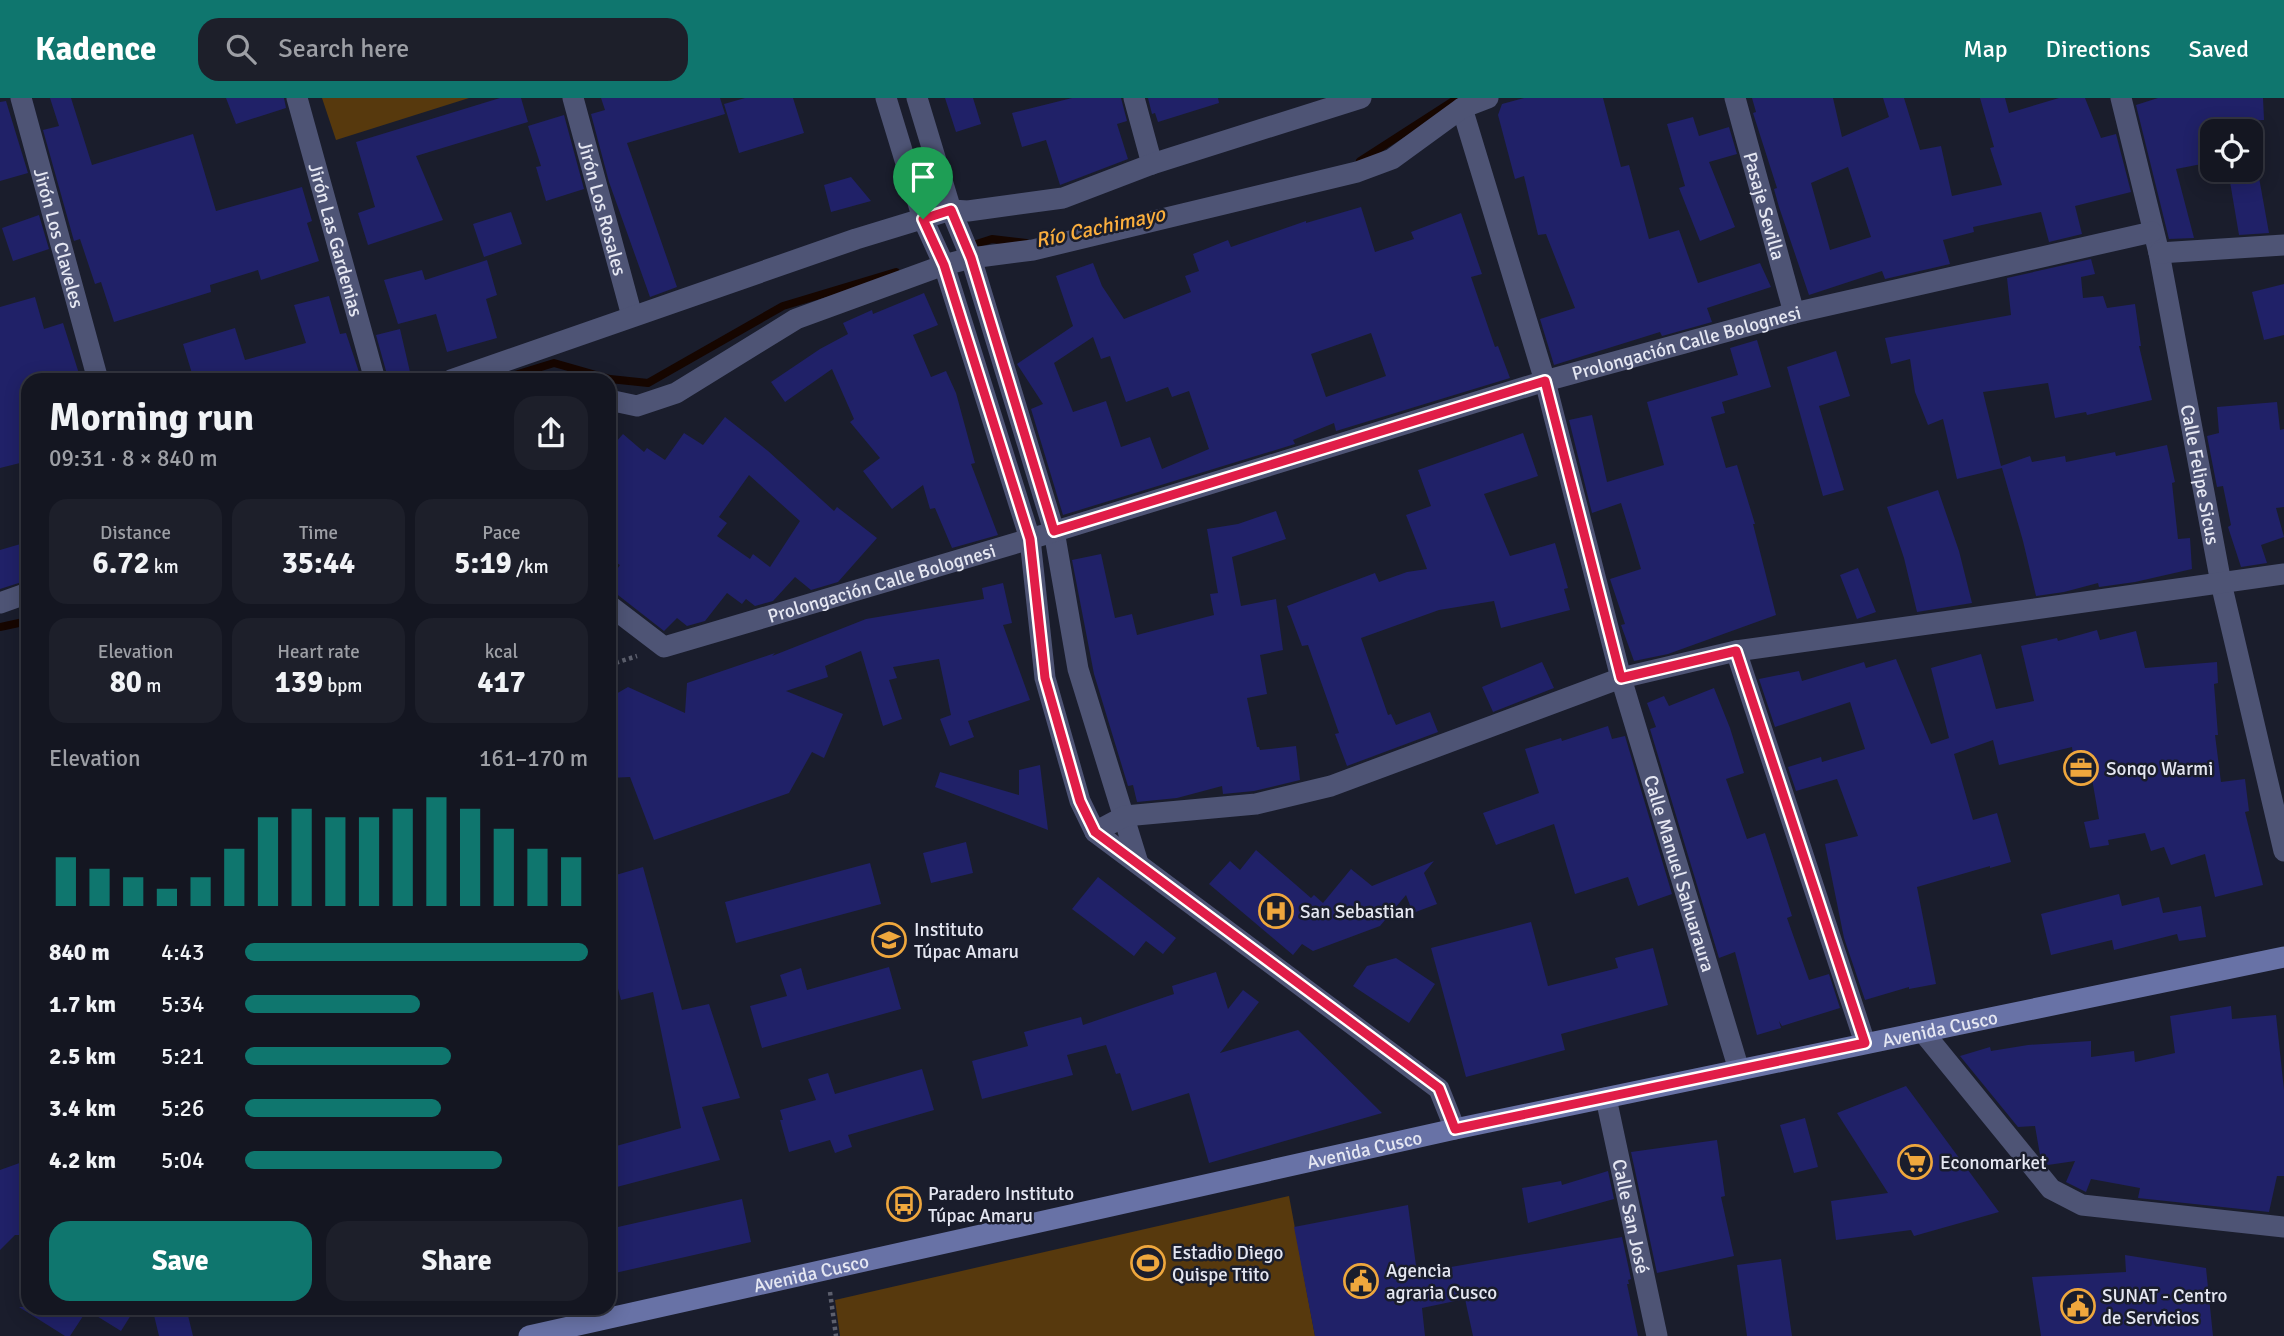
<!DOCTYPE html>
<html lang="en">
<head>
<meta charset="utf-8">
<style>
  :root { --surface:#141621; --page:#1d1f2a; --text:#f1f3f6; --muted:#9d9fa5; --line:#33353f; --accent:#0f766e }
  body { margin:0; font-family:Signika,sans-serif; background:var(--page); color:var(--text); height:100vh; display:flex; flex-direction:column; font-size:26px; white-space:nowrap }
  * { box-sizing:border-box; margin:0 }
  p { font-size:23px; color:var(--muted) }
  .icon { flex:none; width:38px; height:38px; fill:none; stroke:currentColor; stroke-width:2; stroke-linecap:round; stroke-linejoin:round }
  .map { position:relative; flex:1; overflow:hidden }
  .drawer { position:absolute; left:21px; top:275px; width:595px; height:942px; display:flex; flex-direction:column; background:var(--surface); border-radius:21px; box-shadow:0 4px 18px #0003,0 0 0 2px var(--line) }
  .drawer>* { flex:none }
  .tools { position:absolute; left:2200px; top:21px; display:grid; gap:14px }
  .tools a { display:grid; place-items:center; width:63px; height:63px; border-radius:14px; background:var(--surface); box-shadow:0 4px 18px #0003,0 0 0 2px var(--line); font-size:35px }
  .pin { position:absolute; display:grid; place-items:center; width:60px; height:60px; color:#fff; margin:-72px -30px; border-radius:50% 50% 50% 0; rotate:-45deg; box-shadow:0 0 7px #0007 }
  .pin .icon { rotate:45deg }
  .round { display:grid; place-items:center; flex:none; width:74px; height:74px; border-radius:21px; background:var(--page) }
  .overview { display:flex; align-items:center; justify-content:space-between; height:119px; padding:0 28px }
  h1 { font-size:38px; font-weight:700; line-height:52px }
  .metrics { display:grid; grid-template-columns:repeat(3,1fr); gap:10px; height:119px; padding:7px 28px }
  .metrics div { display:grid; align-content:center; border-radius:18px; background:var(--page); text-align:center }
  .metrics b { font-size:30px; font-weight:700 }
  .metrics small { font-size:19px; font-weight:400 }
  .metrics p { font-size:19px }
  .chart { height:196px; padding:14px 28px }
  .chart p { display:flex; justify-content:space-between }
  .chart svg { width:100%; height:126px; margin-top:7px; stroke:var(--accent); stroke-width:6 }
  .primary-button { display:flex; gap:14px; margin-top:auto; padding:14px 28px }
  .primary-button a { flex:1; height:80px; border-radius:21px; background:var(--accent); color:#fff; font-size:28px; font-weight:700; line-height:80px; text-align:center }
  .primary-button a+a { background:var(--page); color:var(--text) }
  ul { padding:0 28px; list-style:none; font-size:23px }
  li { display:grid; grid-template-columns:112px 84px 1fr; align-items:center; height:52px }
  li i { height:18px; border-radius:9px; background:var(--accent) }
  header { display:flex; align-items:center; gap:42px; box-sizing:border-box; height:98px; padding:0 35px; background:var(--accent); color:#fff }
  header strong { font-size:33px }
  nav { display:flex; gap:38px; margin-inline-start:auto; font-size:24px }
  .search { width:490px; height:63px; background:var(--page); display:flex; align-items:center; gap:18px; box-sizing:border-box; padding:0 24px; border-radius:21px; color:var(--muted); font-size:26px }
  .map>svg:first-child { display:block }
</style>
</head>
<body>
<header>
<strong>Kadence</strong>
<div class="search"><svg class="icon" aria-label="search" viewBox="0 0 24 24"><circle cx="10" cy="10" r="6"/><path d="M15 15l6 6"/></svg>Search here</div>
<nav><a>Map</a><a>Directions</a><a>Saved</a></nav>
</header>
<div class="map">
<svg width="2284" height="1238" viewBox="0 0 2284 1238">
  <rect width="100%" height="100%" fill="#1a1d2c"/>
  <!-- green -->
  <path fill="#57390d" d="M322 0H469L336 42Z
    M1289 1098 1315 1238H840L835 1202Z"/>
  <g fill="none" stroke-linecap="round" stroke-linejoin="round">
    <!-- stream -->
    <path stroke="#160600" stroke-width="8" d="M1360 63 1458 0
      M967 149 992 141 1026 145
      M499 282 554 265 610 281 648 285 783 208 896 174
      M0 529 28 523"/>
  </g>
  <!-- building -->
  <path fill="#202168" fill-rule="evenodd" d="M50 0H71L92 67 193 36 216 113 302 89 312 123 307 125 319 163 261 182 258 172 210 187 211 194 114 224 101 184 95 186 80 141 74 143 43 32 59 28Z
    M226 0H284L286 10 236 26Z
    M500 0H521L528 24 416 58 443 122 368 147 358 115 375 109 356 44Z
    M601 0H720L725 16 627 45 677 189 650 199 609 84 591 16 605 12Z
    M745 0H793L804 35 739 55 724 6Z
    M945 0H973L981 26 956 34Z
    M1072 0H1121L1127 23 1117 26 1128 61 1060 87 1046 42 1022 49 1012 15Z
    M1148 0H1218L1219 5 1158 24 1155 15 1152 16Z
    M1524 0H1603L1621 69 1629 67 1649 141 1679 132 1698 185 1760 165 1771 189 1707 210 1712 224 1662 238 1660 234 1554 267 1540 221 1575 210 1546 136 1538 137 1524 78 1515 81 1498 17 1502 6Z
    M1752 0H1833L1842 39 1889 19 1883 0H1904L1920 52 1941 48 1952 98 2002 87 1990 50 1994 49 1980 0H2005L2009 15 2059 0H2085L2101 40 2116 36 2131 94 2075 108 2082 136 2049 144 2041 114 1973 129 1974 134 1943 142 1950 166 1885 181 1882 173 1809 197 1779 109 1774 91 1777 90 1753 15 1756 14ZM1848 69 1871 139 1830 152 1811 85Z
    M2158 0H2263L2264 22 2243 23 2245 33H2212V64L2176 71 2194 140 2169 141 2136 7Z
    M6 3 28 75 0 83V4Z
    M564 17 584 91 546 103 536 69 541 68 528 28Z
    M1693 19 1699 38 1729 29 1737 56 1709 64 1735 129 1700 143 1679 90 1685 88 1667 26Z
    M2250 64 2253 75 2258 74 2269 135 2239 137 2228 72H2250Z
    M851 79 871 103 831 114 824 87Z
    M1361 109 1375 154 1414 141 1411 134 1461 115 1482 176 1471 179 1495 249 1498 248 1510 280 1336 333 1334 325 1293 342 1295 346 1063 417 1031 311 1043 306 1017 266 1073 228 1056 178 1093 165 1102 188 1124 221 1191 194 1185 178 1199 173 1193 156 1228 142 1231 149 1306 123V125ZM1371 235 1386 278 1326 299 1311 256ZM1093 239 1101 261 1110 258 1126 304 1168 289 1172 299 1189 293 1209 351 1162 371 1150 339 1121 349 1106 303 1073 314 1054 265Z
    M511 114 522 146 484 159 473 126Z
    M39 117 49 151 13 163 2 130Z
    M2091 161 2095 176 2081 179 2083 200 2103 198 2107 210 2135 206 2141 248H2139L2152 302 2087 317 2086 314 2055 320 2048 285 1983 294 2001 368 2030 358 2032 364 2065 358 2066 364 2115 354 2116 358 2167 347 2175 384 2172 385 2178 441 2190 440 2192 471 2135 484 2099 489 2098 485 2064 494 2036 498 2023 443 2002 370 1957 381 1943 321 1928 327 1915 294 1910 261 1891 266 1885 240 2011 217 2007 180Z
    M487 162 497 197 486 201 497 240 447 254 436 216 398 226 384 182 422 172 425 182Z
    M2284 186V237L2264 242 2252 194Z
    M924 195 938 227 913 237 931 279 946 273 956 295 975 365 971 366 998 437 952 450 935 410 930 411 923 387 892 411 863 373 880 360 850 324 854 321 832 271 785 304 771 284 820 251 848 236 843 225 872 212 873 216Z
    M329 198 340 236 346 235 359 274 328 282H194L183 246 235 230 245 262 306 245 294 207Z
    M35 199 44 231 63 225 81 282H28V363L0 370V209Z
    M400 231 410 274 388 280 376 237Z
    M1757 242 1771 289 1722 304 1725 315 1711 319 1726 370 1737 367 1755 426H1753L1776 517 1668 556 1634 563 1621 527 1625 526 1610 481 1641 471 1621 405 1592 415 1569 322 1592 317 1607 384 1664 367 1647 304 1738 277 1730 250Z
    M1836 253 1850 298 1819 308 1844 392 1823 398 1787 269Z
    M2277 304 2280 332 2284 331V409L2276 410 2284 439 2261 447 2267 465 2241 469 2228 429 2231 427 2223 388 2217 389 2207 338 2219 335 2217 309Z
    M725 319 768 353 834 413 837 409 877 440 838 484 811 492 795 479 773 503 755 508 746 501 742 506 727 495 705 523 687 528 677 520 664 533 609 490V483L620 467 609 461V352L623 336 644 354 647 350 665 362 684 335 703 347ZM749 377 800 423 770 469 753 456 750 461 717 438 727 425 719 419Z
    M1523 335 1538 378 1484 396 1510 458 1555 445 1568 490 1564 491 1570 512 1501 530 1494 503 1439 512 1361 540 1388 617 1391 616 1396 627 1430 614 1438 634 1347 668 1335 636 1339 635 1308 547 1302 548 1287 508 1375 475 1379 484 1407 474 1427 471 1406 417 1431 408 1418 372Z
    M1938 392 1959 453 1972 505 1917 514 1904 460 1887 409Z
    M1276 413 1286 441 1232 459 1241 508 1276 501 1283 552 1260 557 1267 596 1247 600 1257 649H1259L1260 652 1296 648 1300 682 1254 693 1223 696 1222 688 1177 700 1137 704 1133 687 1128 688 1094 576 1072 462 1101 456 1115 520 1132 516 1137 537 1214 517 1210 496 1218 495 1207 431 1238 426Z
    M24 445 28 457V482L0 491V452Z
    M1858 470 1876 514 1857 521 1840 477Z
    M1003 485 1012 525 1003 527 1030 602 968 623 974 639 950 648 940 621 951 617 939 561 893 569 897 580 889 582 902 621 883 628 861 553 825 568 828 579 786 593 843 616 824 660 812 654 789 695 654 742 630 679 609 680V600L628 589 685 615 687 585 775 555 772 558 866 521 984 501 982 490Z
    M2097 532 2100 542 2136 533 2145 570 2217 564 2218 585 2214 586 2218 637H2215L2221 684 2245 681 2249 713 2245 714 2263 787 2215 799 2205 756 2171 767 2164 749 2151 753 2145 735 2108 742 2109 747 2090 750 2084 724 2099 721 2091 675 2075 676 2072 649 1999 667 1993 642 1954 656 1973 722 1997 715 2011 764 1990 770V768L1917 789 1936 886 1909 891V889L1865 902 1844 840 1825 746 1858 738 1837 681 1796 693 1788 669 1821 659 1822 664 1865 651 1850 604 1775 629 1759 581 1799 573 1802 583 1864 564 1866 570 1896 561 1931 646 1949 640 1931 570 1981 556 1996 611 2034 603 2021 548 2057 540 2058 543Z
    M1542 564 1554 590 1493 614 1482 589Z
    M1714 590 1730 630 1744 675 1726 681 1747 741 1765 735 1792 818 1787 820 1809 882 1829 876 1840 910 1782 928 1779 923 1781 930 1757 937 1735 854 1719 860 1650 631 1656 629 1647 605 1664 598 1669 608Z
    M1608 628 1612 641 1625 638 1672 796 1638 808 1628 779 1575 796 1554 726 1496 747 1483 715 1539 695 1525 651 1561 640 1562 643Z
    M1040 667 1048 732 935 689 940 674 1019 697V672Z
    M966 744 973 775 931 785 923 755Z
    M1256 752 1311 800 1314 797 1323 805 1351 771 1372 788 1434 763 1424 775 1437 806 1413 815 1406 797 1380 828 1313 853 1302 846 1293 857 1209 786 1230 763 1240 772Z
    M870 765 881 806 736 845 725 804Z
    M643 769 682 912 709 906 740 1000 702 1009 720 1062 609 1091V1050L681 1030 653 894 621 902 609 857V779Z
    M1098 779 1176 840 1163 856 1146 843 1134 858 1072 811Z
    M2119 796 2122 808 2159 799 2163 815 2201 808 2206 839 2179 843 2177 836 2114 852 2112 842 2051 857 2041 816Z
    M1531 824 1548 888 1618 870 1615 860 1653 850 1668 907 1561 936 1565 952 1466 979 1431 850Z
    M1396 860 1435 886 1409 925 1353 888 1367 868Z
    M889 869 901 911 762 950 750 908 787 898 780 877 801 870 807 892Z
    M1216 874 1228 911 1243 892 1259 904 1220 955 1298 932 1382 1015 1209 1065 1189 995 1132 1013 1120 975 1116 976 1106 947 1067 957 1073 977 982 1001 972 963 1028 948 1024 934 1081 919 1083 927 1174 896 1172 888Z
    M2231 908 2232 921 2276 917 2284 992V1078H2277L2269 1114 2138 1100 2140 1090 2091 1081 2086 1094 2066 1084 2075 1063 2048 1067 2040 1057 2035 1028 2018 1029 1960 958 1990 949 1991 953 2028 947 2091 943V959L2134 953 2135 964 2175 955 2170 918Z
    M922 971 934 1012 848 1037 852 1049 835 1055 830 1042 789 1054 780 1022H783L780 1012 816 1002 808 981 828 975 835 996Z
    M1906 988 1999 1114 1914 1138 1911 1132 1836 1142 1831 1103 1888 1095 1837 1015Z
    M1805 1020 1818 1069 1794 1075 1780 1027Z
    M1717 1042 1725 1098 1721 1099 1734 1158 1657 1175 1631 1054Z
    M28 1062V1137H15L0 1152V1072Z
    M1608 1073 1614 1101 1528 1125 1522 1090 1561 1083 1562 1087Z
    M742 1101 751 1144 615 1175 609 1146V1131Z
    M1408 1107 1417 1175 1622 1139 1631 1181 1628 1182 1629 1186H1627L1638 1238H1473L1465 1201 1422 1210 1425 1238H1315L1294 1129Z
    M2125 1157 2206 1170 2213 1238H2041L2032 1179 2126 1174Z
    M1781 1161 1792 1238H1747L1737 1167Z
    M19 1209H136L121 1233 87 1212 70 1238H65Z
    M152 1209H186L193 1238H159Z"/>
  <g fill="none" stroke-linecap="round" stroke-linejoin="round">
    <!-- path -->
    <path stroke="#5c5f6d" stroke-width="4.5" stroke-dasharray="3.5 3.5" stroke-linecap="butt" d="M609 567 637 558
      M830 1194 836 1238"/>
    <!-- street -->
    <g stroke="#4e5475" stroke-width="21">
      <path id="s1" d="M21 0 98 282"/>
      <path id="s2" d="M297 0 375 282"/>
      <path id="s3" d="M573 0 632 218"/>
      <path d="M886 0 923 121 944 167 1030 441 1045 580 1080 703 1095 734 1439 991 1455 1031"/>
      <path d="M917 0 951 112 971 160 1054 433 1078 571 1138 765"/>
      <path d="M1134 0 1152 66"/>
      <path id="s4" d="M1735 0 1794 215"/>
      <path id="s5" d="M2121 0 2159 155 2221 485 2284 753"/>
      <path id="s6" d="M1462 10 1545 283 1621 580 1739 972"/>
      <path d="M2159 155 2284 147"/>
      <path d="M451 282 856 141 951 112 968 113 1063 100 1152 66 1361 0"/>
      <path d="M609 302 637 308 676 295 796 221 944 167 971 160 1033 152 1357 74 1392 61 1462 10 1488 0"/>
      <path d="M0 505 28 495"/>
      <path id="s7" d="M609 507 664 549 1030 441 1545 283 1794 215 2152 134"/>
      <path d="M1736 553 1865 945"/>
      <path d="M1095 734 1125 718 1256 706 1331 688 1621 580 1736 553 2284 476"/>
      <path d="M1923 934 2051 1091 2082 1107 2284 1129"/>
      <path id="s8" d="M1606 1000 1657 1238"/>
    </g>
    <!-- secondary -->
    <path stroke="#6872a6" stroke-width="21" id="s9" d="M529 1238 1455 1031 2284 859"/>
  </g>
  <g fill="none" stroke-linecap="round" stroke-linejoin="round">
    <!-- route casing -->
    <g stroke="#fff" stroke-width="14">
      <path id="route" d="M951 112 971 160 1054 433 1545 283 1621 580 1736 553 1865 945 1455 1031 1439 990 1095 734 1080 703 1045 580 1030 441 944 167 923 121Z"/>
    </g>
    <!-- route -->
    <use href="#route" stroke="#e11d48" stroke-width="9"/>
  </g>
  <!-- icons -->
  <defs>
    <g id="office-ring" transform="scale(1.75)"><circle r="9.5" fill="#1a1d2c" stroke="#efa73d" stroke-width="1.5"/><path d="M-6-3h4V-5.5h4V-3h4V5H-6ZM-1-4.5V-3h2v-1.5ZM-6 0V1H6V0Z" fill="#efa73d"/></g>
    <g id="hospital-ring" transform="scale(1.75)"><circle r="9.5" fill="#1a1d2c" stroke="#efa73d" stroke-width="1.5"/><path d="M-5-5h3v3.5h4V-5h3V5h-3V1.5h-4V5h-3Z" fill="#efa73d"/></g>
    <g id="university-ring" transform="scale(1.75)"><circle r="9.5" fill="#1a1d2c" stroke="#efa73d" stroke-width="1.5"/><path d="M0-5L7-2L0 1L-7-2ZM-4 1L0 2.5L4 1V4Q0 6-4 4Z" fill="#efa73d"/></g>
    <g id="supermarket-ring" transform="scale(1.75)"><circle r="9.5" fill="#1a1d2c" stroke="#efa73d" stroke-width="1.5"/><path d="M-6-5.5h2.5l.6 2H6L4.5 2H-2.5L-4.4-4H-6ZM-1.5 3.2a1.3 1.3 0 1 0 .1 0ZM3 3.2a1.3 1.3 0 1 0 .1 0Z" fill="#efa73d"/></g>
    <g id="bus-ring" transform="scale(1.75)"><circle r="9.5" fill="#1a1d2c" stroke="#efa73d" stroke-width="1.5"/><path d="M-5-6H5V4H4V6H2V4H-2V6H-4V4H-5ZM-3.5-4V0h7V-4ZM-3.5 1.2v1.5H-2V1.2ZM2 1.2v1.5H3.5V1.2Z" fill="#efa73d"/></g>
    <g id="stadium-ring" transform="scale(1.75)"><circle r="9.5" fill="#1a1d2c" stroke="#efa73d" stroke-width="1.5"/><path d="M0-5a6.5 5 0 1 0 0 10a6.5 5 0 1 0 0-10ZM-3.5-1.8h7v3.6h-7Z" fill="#efa73d"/></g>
    <g id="civic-ring" transform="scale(1.75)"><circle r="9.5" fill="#1a1d2c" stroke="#efa73d" stroke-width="1.5"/><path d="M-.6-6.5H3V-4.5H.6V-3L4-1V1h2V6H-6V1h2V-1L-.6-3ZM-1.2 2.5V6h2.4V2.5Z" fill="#efa73d"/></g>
  </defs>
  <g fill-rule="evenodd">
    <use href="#office-ring" x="2081" y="670"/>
    <use href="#hospital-ring" x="1276" y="813"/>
    <use href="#university-ring" x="889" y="842"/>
    <use href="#supermarket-ring" x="1915" y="1064"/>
    <use href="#bus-ring" x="904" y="1106"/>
    <use href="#stadium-ring" x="1148" y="1165"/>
    <use href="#civic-ring" x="1361" y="1183"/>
    <use href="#civic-ring" x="2078" y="1208"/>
  </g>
  <g text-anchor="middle" stroke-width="5" stroke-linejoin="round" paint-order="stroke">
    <!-- street labels -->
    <g font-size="19" fill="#e5e7f2" stroke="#1a1d2c">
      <text dy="7" stroke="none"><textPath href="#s4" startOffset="112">Pasaje Sevilla</textPath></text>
      <text dy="7" stroke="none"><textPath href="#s3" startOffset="114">Jirón Los Rosales</textPath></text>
      <text dy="7" stroke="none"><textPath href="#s1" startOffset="145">Jirón Los Claveles</textPath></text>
      <text dy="7" stroke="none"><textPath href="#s2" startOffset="147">Jirón Las Gardenias</textPath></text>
      <text dy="7" stroke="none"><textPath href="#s7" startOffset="1136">Prolongación Calle Bolognesi</textPath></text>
      <text dy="7" stroke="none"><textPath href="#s5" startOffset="385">Calle Felipe Sicus</textPath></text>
      <text dy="7" stroke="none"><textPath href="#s7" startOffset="296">Prolongación Calle Bolognesi</textPath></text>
      <text dy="7" stroke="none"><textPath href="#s6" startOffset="796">Calle Manuel Sahuaraura</textPath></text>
      <text dy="7" stroke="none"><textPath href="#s9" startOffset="1444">Avenida Cusco</textPath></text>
      <text dy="7" stroke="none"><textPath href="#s9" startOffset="856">Avenida Cusco</textPath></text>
      <text dy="7" stroke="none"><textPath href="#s8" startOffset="121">Calle San José</textPath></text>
      <text dy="7" stroke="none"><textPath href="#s9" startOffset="289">Avenida Cusco</textPath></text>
    </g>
    <!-- poi labels -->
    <g font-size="19" fill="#e5e7f2" stroke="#1a1d2c" text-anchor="start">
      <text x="2106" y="677">Sonqo Warmi</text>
      <text x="1300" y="820">San Sebastian</text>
      <text x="914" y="838">Instituto<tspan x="914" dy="22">Túpac Amaru</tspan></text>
      <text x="1940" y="1071">Economarket</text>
      <text x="928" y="1102">Paradero Instituto<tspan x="928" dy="22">Túpac Amaru</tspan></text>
      <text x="1172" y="1161">Estadio Diego<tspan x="1172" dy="22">Quispe Ttito</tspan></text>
      <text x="1386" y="1179">Agencia<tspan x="1386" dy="22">agraria Cusco</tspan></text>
      <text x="2102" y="1204">SUNAT - Centro<tspan x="2102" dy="22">de Servicios</tspan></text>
    </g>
    <!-- water labels -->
    <g font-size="21" font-style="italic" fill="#faae3d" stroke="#1a1d2c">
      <text transform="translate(1100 129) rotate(-12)" y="7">Río Cachimayo</text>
    </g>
  </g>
</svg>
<div class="tools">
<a><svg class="icon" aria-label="locate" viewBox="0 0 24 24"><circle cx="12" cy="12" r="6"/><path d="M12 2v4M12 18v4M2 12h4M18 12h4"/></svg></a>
</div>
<div class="pin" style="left:923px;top:121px;background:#1e9e55"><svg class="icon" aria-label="arrive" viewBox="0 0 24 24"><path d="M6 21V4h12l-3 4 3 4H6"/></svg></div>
<section class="drawer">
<div class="overview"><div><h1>Morning run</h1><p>09:31 · 8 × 840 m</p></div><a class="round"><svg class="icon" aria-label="share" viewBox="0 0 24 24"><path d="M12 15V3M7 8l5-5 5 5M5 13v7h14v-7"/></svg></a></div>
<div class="metrics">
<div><p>Distance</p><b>6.72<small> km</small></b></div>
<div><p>Time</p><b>35:44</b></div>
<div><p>Pace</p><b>5:19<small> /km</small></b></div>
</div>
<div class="metrics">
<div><p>Elevation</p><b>80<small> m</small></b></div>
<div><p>Heart rate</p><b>139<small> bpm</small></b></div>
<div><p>kcal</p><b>417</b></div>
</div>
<div class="chart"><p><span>Elevation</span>161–170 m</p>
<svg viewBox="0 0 160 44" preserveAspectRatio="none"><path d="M5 44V27M15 44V31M25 44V34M35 44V38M45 44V34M55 44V24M65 44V13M75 44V10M85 44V13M95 44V13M105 44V10M115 44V6M125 44V10M135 44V17M145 44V24M155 44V27"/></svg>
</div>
<ul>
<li><b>840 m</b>4:43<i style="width:100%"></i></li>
<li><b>1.7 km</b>5:34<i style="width:51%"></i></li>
<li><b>2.5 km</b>5:21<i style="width:60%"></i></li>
<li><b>3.4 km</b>5:26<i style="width:57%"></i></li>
<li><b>4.2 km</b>5:04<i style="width:75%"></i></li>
</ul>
<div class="primary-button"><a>Save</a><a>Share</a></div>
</section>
</div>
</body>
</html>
